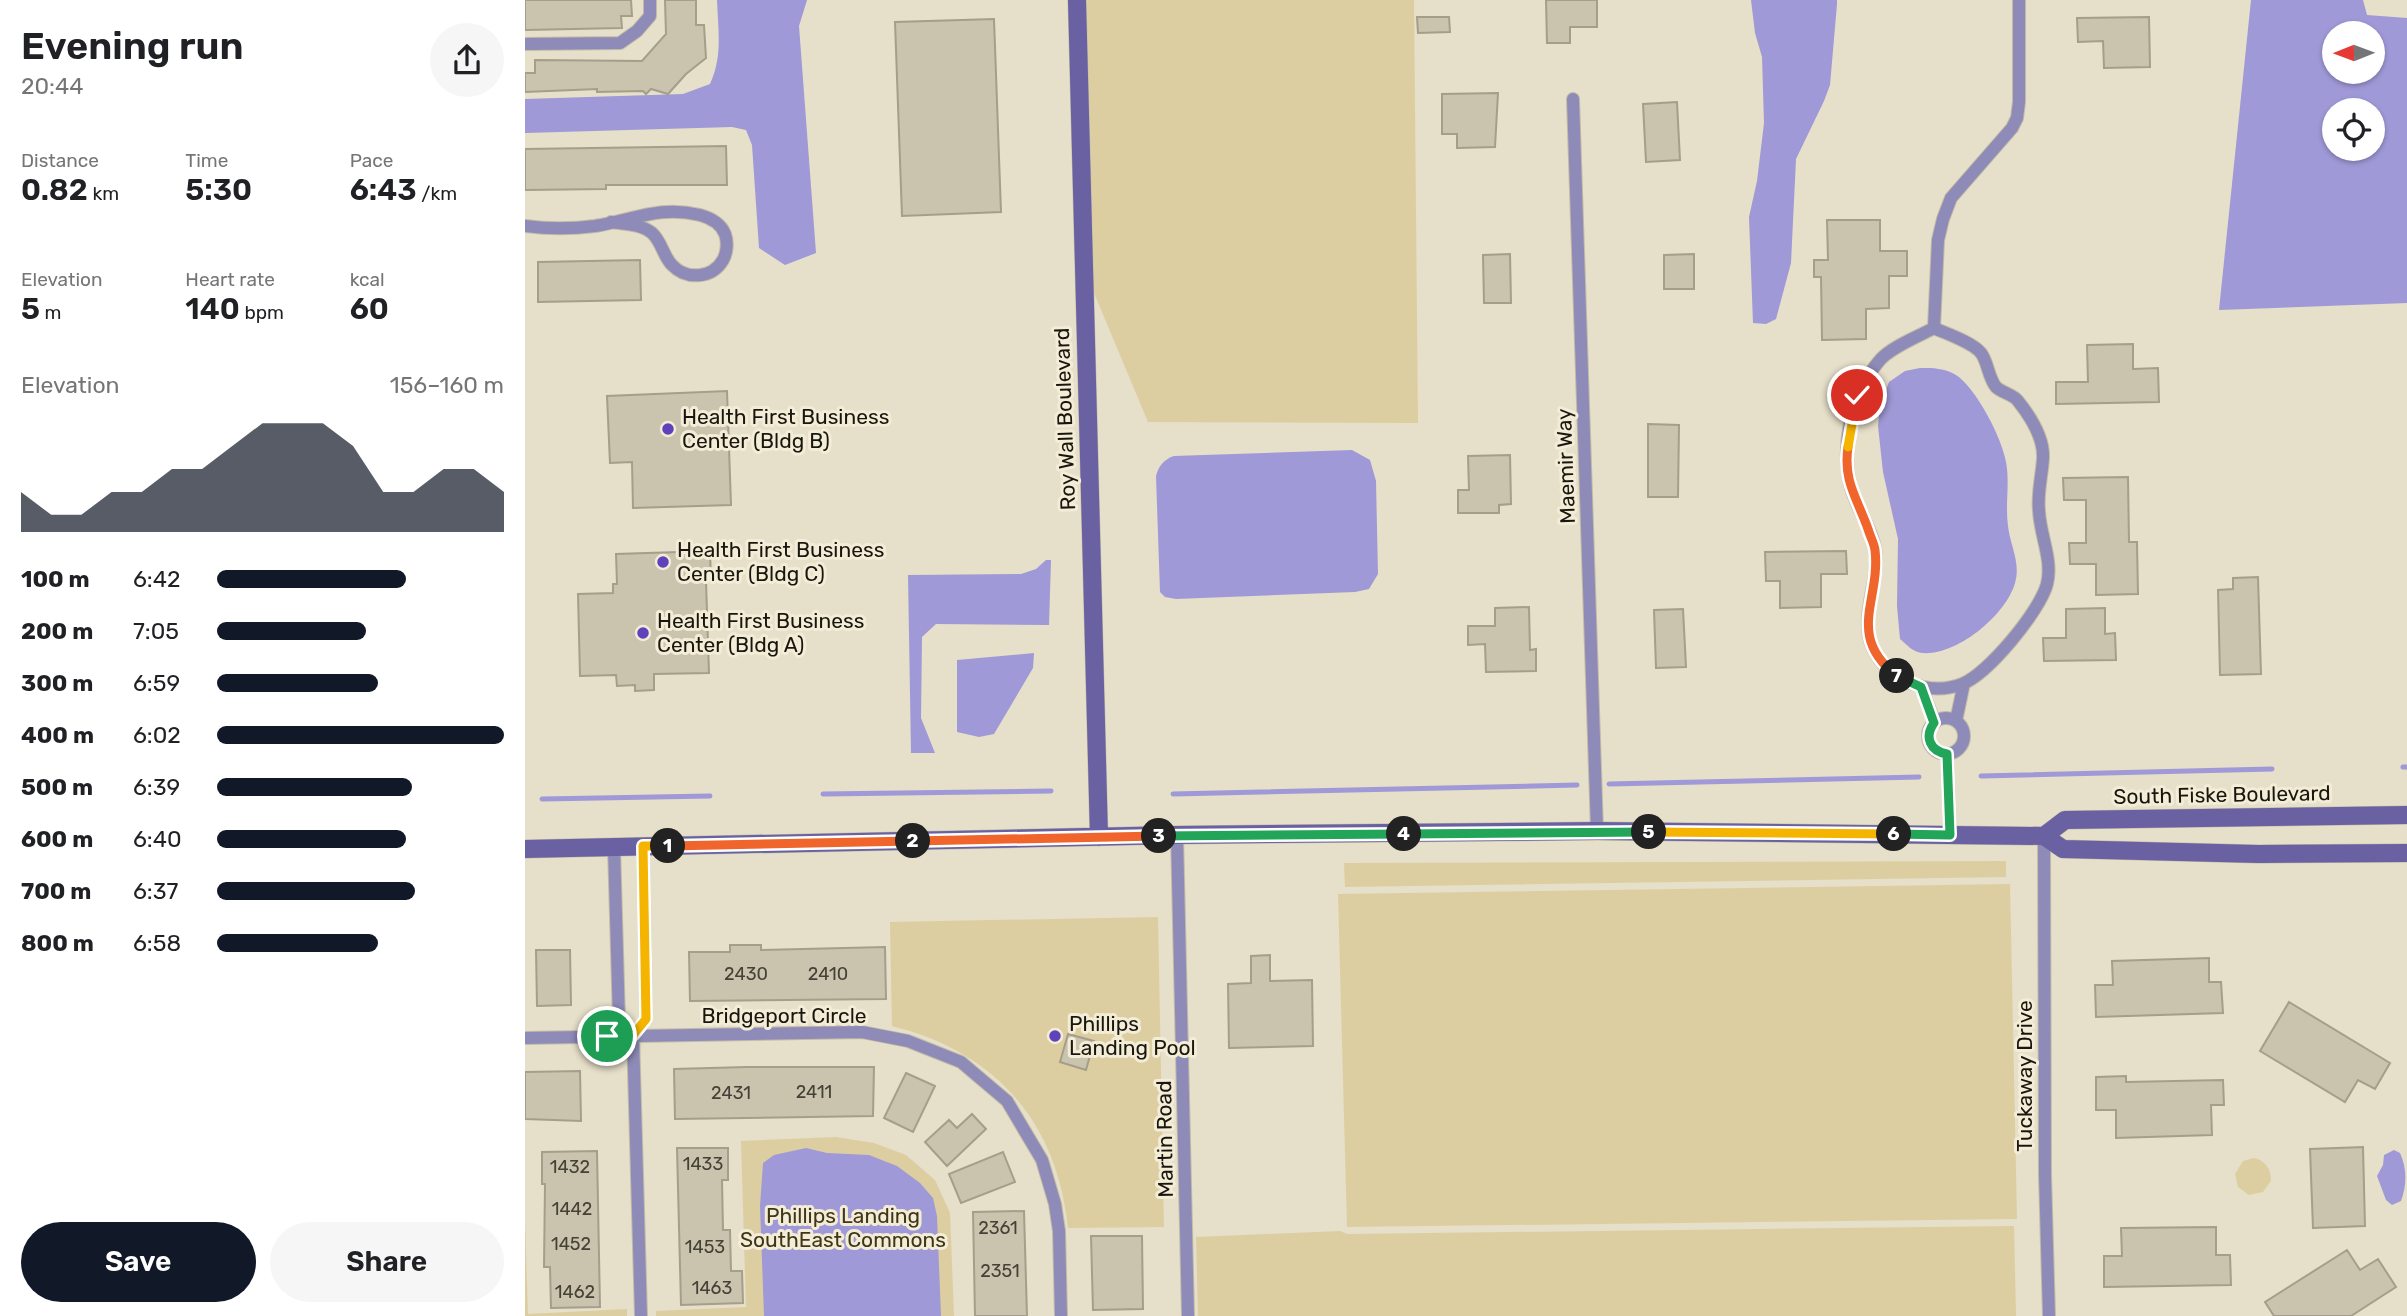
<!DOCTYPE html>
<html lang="en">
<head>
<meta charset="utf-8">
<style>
  :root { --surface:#fff; --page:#f6f6f6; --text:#202124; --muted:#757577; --accent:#111827 }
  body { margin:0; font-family:Rubik,sans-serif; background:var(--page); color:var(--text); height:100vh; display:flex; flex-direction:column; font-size:26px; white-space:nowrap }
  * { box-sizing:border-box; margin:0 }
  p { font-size:23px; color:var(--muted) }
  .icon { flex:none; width:38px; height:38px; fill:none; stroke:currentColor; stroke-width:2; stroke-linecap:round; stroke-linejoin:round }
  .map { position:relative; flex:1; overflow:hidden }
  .drawer { display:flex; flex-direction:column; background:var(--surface); width:525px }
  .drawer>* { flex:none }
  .needle { width:46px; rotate:269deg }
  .controls { position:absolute; left:1797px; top:21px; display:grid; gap:14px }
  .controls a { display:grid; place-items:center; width:63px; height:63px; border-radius:50%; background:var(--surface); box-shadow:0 2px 5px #0004; font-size:35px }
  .pin { position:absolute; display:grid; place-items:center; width:60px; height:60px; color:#fff; margin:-30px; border:4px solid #fff; border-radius:50%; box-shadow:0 2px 7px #0007 }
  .km { position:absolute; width:35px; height:35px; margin:-18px; border-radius:50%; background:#222; color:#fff; font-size:19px; line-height:35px; text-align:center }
  .round { display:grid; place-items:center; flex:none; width:74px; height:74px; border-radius:37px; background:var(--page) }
  .head { display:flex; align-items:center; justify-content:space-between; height:119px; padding:0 21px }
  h1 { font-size:38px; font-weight:600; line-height:52px }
  .metrics { display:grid; grid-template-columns:repeat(3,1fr); gap:10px; height:119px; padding:7px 21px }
  .metrics div { display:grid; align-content:center }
  .metrics b { font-size:30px; font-weight:600 }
  .metrics small { font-size:19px; font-weight:400 }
  .metrics p { font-size:19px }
  .chart { height:196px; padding:14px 21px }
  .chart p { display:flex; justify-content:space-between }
  .chart svg { width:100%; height:126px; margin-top:7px; fill:var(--accent); opacity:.7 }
  .button { display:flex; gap:14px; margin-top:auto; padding:14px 21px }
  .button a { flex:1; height:80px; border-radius:42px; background:var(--accent); color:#fff; font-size:28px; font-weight:600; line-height:80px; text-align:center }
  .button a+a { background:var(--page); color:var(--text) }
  ul { padding:0 21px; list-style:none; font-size:23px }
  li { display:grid; grid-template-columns:112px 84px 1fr; align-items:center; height:52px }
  li i { height:18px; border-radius:9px; background:var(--accent) }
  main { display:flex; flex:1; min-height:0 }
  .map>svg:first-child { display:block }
</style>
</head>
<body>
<main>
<section class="drawer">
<div class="head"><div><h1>Evening run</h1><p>20:44</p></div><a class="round"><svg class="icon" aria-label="share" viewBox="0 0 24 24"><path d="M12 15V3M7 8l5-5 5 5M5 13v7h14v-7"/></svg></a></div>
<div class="metrics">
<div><p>Distance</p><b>0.82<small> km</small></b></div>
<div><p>Time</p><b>5:30</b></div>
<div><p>Pace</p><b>6:43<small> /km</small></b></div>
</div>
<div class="metrics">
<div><p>Elevation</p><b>5<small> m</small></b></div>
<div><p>Heart rate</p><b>140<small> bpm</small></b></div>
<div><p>kcal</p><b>60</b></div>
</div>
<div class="chart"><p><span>Elevation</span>156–160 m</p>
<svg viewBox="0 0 160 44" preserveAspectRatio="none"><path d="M0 44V30L10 38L20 38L30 30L40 30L50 22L60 22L70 14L80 6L90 6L100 6L110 14L120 30L130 30L140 22L150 22L160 30V44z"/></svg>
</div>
<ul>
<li><b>100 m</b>6:42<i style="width:66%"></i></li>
<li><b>200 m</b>7:05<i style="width:52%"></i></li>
<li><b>300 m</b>6:59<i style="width:56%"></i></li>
<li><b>400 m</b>6:02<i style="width:100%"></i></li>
<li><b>500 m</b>6:39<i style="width:68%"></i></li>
<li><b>600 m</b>6:40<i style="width:66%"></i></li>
<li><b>700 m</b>6:37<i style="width:69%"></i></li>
<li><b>800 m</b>6:58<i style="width:56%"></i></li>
</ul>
<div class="button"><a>Save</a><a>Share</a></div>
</section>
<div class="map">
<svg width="1882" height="1316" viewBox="0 0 1882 1316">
  <rect width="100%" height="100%" fill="#e6dfc9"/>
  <!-- green -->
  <path fill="#ddcea1" d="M561 0H889L893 423 623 422 569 293Z
    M1481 861V877L820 887 819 863Z
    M1485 884 1492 1219 822 1227 813 894Z
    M633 917 639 1227 543 1228C532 1122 471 1052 367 1026L365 922Z
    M311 1137 349 1143 381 1155 410 1180 425 1213 429 1316H131V1311L221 1307 216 1141Z
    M1729 1158C1741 1161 1746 1169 1746 1181L1738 1192 1724 1195 1713 1187 1710 1174 1718 1161Z
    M0 1221 3 1314 102 1309V1316H0Z
    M1489 1226 1491 1316H673L671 1237 815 1231 822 1234Z"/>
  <!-- water -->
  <path fill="#9f99d7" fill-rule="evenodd" d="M192 0H282L274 26 291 253 260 265 234 248 227 145 221 130 207 127 0 133V99L158 94 185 84C198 56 193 30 192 0Z
    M1226 0H1312V4L1305 85 1299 101 1271 159 1266 263 1251 319 1241 324 1228 323 1224 217 1232 181 1239 123 1237 57 1230 33Z
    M1726 0H1838L1842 15 1882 18V303L1694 310ZM1810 33H1848V72H1810ZM1810 110H1848V149H1810Z
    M1395 368C1408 368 1420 368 1431 375 1451 388 1477 438 1481 462 1485 483 1480 504 1483 526 1485 545 1496 563 1490 583 1481 615 1432 656 1397 653 1388 652 1382 645 1375 639L1372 606 1373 539 1358 472 1353 426 1355 405 1364 382 1380 371Z
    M827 450 845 460 851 481 853 574 844 589 830 592 651 599 640 597 635 592 631 476C633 467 639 459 649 456Z
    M521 560H526L524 625 411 624 397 637 396 718 410 753H386L383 575 496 574 511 569Z
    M509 653 508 668 469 734 454 737 432 732V660Z
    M281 1148 302 1153 344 1155 372 1166 395 1183 408 1198 412 1216 416 1316H239L235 1206 238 1163 249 1155Z
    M1869 1150 1875 1153C1882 1168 1882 1185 1876 1201L1867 1205 1861 1200 1852 1176 1858 1165 1859 1155Z"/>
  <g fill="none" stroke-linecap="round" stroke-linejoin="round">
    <!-- stream -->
    <path stroke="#9f99d7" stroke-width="5" d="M1878 767H1882
      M1456 776 1747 769
      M1084 784 1394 777
      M298 794 526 791
      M648 794 1052 785
      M17 799 185 796"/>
  </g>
  <!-- building -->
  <path fill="#cac3ae" stroke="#a59e8a" stroke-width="2" d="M0 0H106L107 16H96L97 28 0 30Z
    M140 0H171V25H179L181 58 161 74 143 94 126 89 121 94 118 91 72 92V89L0 92V73H10V60L117 61 141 34Z
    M1021 0H1072V27H1045V43H1022Z
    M892 17H924L925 32 893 33Z
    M1624 17 1625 67 1579 68 1578 41 1553 42 1552 18Z
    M469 19 476 212 377 216 370 22Z
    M973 93 970 147 932 148V134H917V94Z
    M1152 102 1155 160 1121 162 1118 104Z
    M201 146 202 185H81V189L0 190V149Z
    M1302 220H1355V251H1382V276H1364V308L1341 309V339L1297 340 1296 277H1289V260H1303Z
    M985 254 986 303H959L958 255Z
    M1169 254V289H1139V255Z
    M115 260 116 300 13 302V262Z
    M1608 344V369L1633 368 1634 402 1531 404V382H1563L1562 345Z
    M202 391 206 505 108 508 107 462 85 463 82 396Z
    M1123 424 1154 425 1153 497H1123Z
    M985 455 986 504 974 505V513H933V490H944L943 456Z
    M1603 477 1604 542H1612L1613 594 1571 595V564H1545L1544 543H1561V500H1539L1538 478Z
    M185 551 186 581H181L184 673 129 674V690L110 691V685L92 686 91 675 55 676 53 594 88 593V584H92L91 554Z
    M1321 551 1322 574H1296V607L1255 608V581H1241L1240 552Z
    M1733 577 1736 674 1695 675 1693 590 1708 589V578Z
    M1004 607 1005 650 1011 649V671L961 672 960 644 943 645V626H970V608Z
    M1580 608V634L1590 633 1591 660 1519 661 1518 638H1541V609Z
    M1158 609 1161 667 1131 668 1129 610Z
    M205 945H236V950L360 947 361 999 165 1001 164 952H205Z
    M11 950H45L46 1005 12 1006Z
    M745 955V981L787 980 788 1046 704 1048 703 984 726 983V956Z
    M1684 958V982H1696L1698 1013 1571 1017 1570 985H1588L1587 961Z
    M1764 1002 1865 1063 1850 1089 1833 1080 1820 1102 1735 1051Z
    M543 1034 569 1041 561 1070 535 1062Z
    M222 1067H349L348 1116 150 1119 149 1069Z
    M55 1071 56 1121 0 1119V1072Z
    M381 1073 410 1086 388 1132 359 1118Z
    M1601 1076V1082L1698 1080 1699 1105H1686L1687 1135 1591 1138V1110H1571V1077Z
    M447 1114 461 1129 422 1166 400 1142 424 1120 432 1128Z
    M1838 1147 1840 1226 1788 1228 1785 1149Z
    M152 1148H203V1180H197L198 1230H205L206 1271H217L218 1303 156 1305Z
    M72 1151 75 1307 26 1308 25 1267H19L20 1184H17V1152Z
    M478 1152 490 1182 436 1203 424 1174Z
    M499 1211 502 1316H450L448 1212Z
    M1691 1227V1255H1705L1706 1285 1579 1287V1256H1597L1596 1228Z
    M566 1236H617L618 1309 568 1310Z
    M1822 1250 1835 1270 1853 1259 1871 1287 1826 1316H1749L1740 1302Z"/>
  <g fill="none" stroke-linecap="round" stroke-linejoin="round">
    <!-- street casing -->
    <g stroke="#c1bba7" stroke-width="14">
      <path id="street" d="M0 44 95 43 112 31 125 16V0
        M1048 99 1072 831
        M0 226C23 229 47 229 70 226 109 220 135 205 175 215 186 218 196 224 200 234 203 242 202 253 198 260 187 279 161 280 147 265 138 256 137 242 127 233 116 224 100 224 86 222
        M1409 328C1422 334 1447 342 1456 353 1463 362 1463 377 1471 387 1477 393 1488 394 1493 401 1505 416 1519 438 1518 458 1517 476 1512 493 1514 511 1515 535 1528 560 1522 584 1515 611 1463 674 1437 684 1403 697 1363 680 1348 648 1333 617 1356 580 1350 548 1346 526 1330 506 1325 484 1316 443 1327 392 1355 360 1366 347 1394 336 1409 328Z
        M1409 328 1413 240 1418 219 1426 198 1487 128 1492 118 1494 102V0
        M1396 687 1410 723
        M1403 736a18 18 0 1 1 36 0a18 18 0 1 1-36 0Z
        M1431 721 1439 683
        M1422 754 1425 835
        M652 835 663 1316
        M1519 836 1520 1175 1524 1316
        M89 847 94 1020 108 1035
        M0 1038 337 1032 383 1041 436 1062 482 1101 517 1160 530 1204 534 1231 536 1316
        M116 1316 108 1035 121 1019 118 846"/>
    </g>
    <!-- secondary casing -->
    <g stroke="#c1bba7" stroke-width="19">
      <path id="secondary" d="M552 0 574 837
        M1519 836 1540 820 1882 815
        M0 849 652 835 1072 831 1519 836 1538 849 1733 854 1882 853"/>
    </g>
    <!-- street -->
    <use href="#street" stroke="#8e8bb8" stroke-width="12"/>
    <!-- secondary -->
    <use href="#secondary" stroke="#6961a2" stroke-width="18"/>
  </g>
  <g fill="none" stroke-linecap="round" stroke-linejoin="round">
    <!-- split-1 casing -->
    <g stroke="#fff" stroke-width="14">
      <path id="split-1" d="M82 1036 108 1035 121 1019 118 846H143"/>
    </g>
    <!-- split-2 casing -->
    <g stroke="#fff" stroke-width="14">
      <path id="split-2" d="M143 846 388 841"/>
    </g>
    <!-- split-3 casing -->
    <g stroke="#fff" stroke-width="14">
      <path id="split-3" d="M388 841 634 836"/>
    </g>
    <!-- split-4 casing -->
    <g stroke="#fff" stroke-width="14">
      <path id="split-4" d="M634 836 879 834"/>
    </g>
    <!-- split-5 casing -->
    <g stroke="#fff" stroke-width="14">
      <path id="split-5" d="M879 834 1124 832"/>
    </g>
    <!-- split-6 casing -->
    <g stroke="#fff" stroke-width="14">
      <path id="split-6" d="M1124 832 1369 834"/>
    </g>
    <!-- split-7 casing -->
    <g stroke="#fff" stroke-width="14">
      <path id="split-7" d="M1369 834 1425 835 1422 754C1405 751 1399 737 1409 723L1396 687 1372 676"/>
    </g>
    <!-- split-8 casing -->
    <g stroke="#fff" stroke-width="14">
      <path id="split-8" d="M1323 447C1318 481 1332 498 1343 529 1345 536 1349 543 1350 550 1356 600 1320 635 1372 676"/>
    </g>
    <!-- split-9 casing -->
    <g stroke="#fff" stroke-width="14">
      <path id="split-9" d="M1323 447 1332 395"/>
    </g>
    <!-- split-1 -->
    <use href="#split-1" stroke="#f5b400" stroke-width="9"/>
    <!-- split-2 -->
    <use href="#split-2" stroke="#f0652b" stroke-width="9"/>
    <!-- split-3 -->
    <use href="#split-3" stroke="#f0652b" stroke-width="9"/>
    <!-- split-4 -->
    <use href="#split-4" stroke="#22a559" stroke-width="9"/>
    <!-- split-5 -->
    <use href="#split-5" stroke="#22a559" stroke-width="9"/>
    <!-- split-6 -->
    <use href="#split-6" stroke="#f5b400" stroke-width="9"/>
    <!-- split-7 -->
    <use href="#split-7" stroke="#22a559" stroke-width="9"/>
    <!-- split-8 -->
    <use href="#split-8" stroke="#f0652b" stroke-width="9"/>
    <!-- split-9 -->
    <use href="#split-9" stroke="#f5b400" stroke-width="9"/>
  </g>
  <!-- markers -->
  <g fill="#5e42bb" stroke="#f3ecd6" stroke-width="2.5">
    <circle cx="143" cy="429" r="7"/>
    <circle cx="138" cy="562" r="7"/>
    <circle cx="118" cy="633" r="7"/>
    <circle cx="530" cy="1036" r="7"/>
  </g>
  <g text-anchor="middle" stroke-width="6" stroke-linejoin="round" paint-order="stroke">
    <!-- number labels -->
    <g font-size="18" fill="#444136">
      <text x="221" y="980">2430</text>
      <text x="303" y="980">2410</text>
      <text x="289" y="1098">2411</text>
      <text x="206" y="1099">2431</text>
      <text x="178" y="1170">1433</text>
      <text x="45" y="1173">1432</text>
      <text x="47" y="1215">1442</text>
      <text x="473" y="1234">2361</text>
      <text x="46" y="1250">1452</text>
      <text x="180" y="1253">1453</text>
      <text x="475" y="1277">2351</text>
      <text x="187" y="1294">1463</text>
      <text x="50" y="1298">1462</text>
    </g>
    <!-- poi labels -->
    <g font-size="21" fill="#18160e" stroke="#f3ecd6" text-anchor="start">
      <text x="157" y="424">Health First Business<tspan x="157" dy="24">Center (Bldg B)</tspan></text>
      <text x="152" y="557">Health First Business<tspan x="152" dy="24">Center (Bldg C)</tspan></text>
      <text x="132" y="628">Health First Business<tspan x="132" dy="24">Center (Bldg A)</tspan></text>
      <text x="544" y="1031">Phillips<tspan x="544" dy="24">Landing Pool</tspan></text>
    </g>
    <!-- street labels -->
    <g font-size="21" fill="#18160e" stroke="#f3ecd6">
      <text transform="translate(540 419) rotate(-92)" y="7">Roy Wall Boulevard</text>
      <text transform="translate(1041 466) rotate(-92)" y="7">Maemir Way</text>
      <text transform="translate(1697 795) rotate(-1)" y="7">South Fiske Boulevard</text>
      <text x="259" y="1023">Bridgeport Circle</text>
      <text transform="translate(1500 1076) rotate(-90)" y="7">Tuckaway Drive</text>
      <text transform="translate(640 1139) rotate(-91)" y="7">Martin Road</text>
    </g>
    <!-- park labels -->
    <g font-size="21" fill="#3f3517" stroke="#f3ecd6">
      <text x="318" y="1223">Phillips Landing<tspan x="318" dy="24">SouthEast Commons</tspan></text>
    </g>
  </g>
</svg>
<div class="controls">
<a><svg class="needle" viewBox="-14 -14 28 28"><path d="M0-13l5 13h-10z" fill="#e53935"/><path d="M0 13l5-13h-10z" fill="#757577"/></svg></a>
<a><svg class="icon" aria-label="locate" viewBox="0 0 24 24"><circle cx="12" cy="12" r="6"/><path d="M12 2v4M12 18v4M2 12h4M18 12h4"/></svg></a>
</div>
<div class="pin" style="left:82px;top:1036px;background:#1e9e55"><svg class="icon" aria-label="arrive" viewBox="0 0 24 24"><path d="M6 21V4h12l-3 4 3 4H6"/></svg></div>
<div class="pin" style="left:1332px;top:395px;background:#d93025"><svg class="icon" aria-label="check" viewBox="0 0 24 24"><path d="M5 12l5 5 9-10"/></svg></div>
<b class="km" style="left:143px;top:846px">1</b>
<b class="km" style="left:388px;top:841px">2</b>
<b class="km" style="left:634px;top:836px">3</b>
<b class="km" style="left:879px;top:834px">4</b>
<b class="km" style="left:1124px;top:832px">5</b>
<b class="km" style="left:1369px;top:834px">6</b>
<b class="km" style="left:1372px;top:676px">7</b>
</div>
</main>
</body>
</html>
